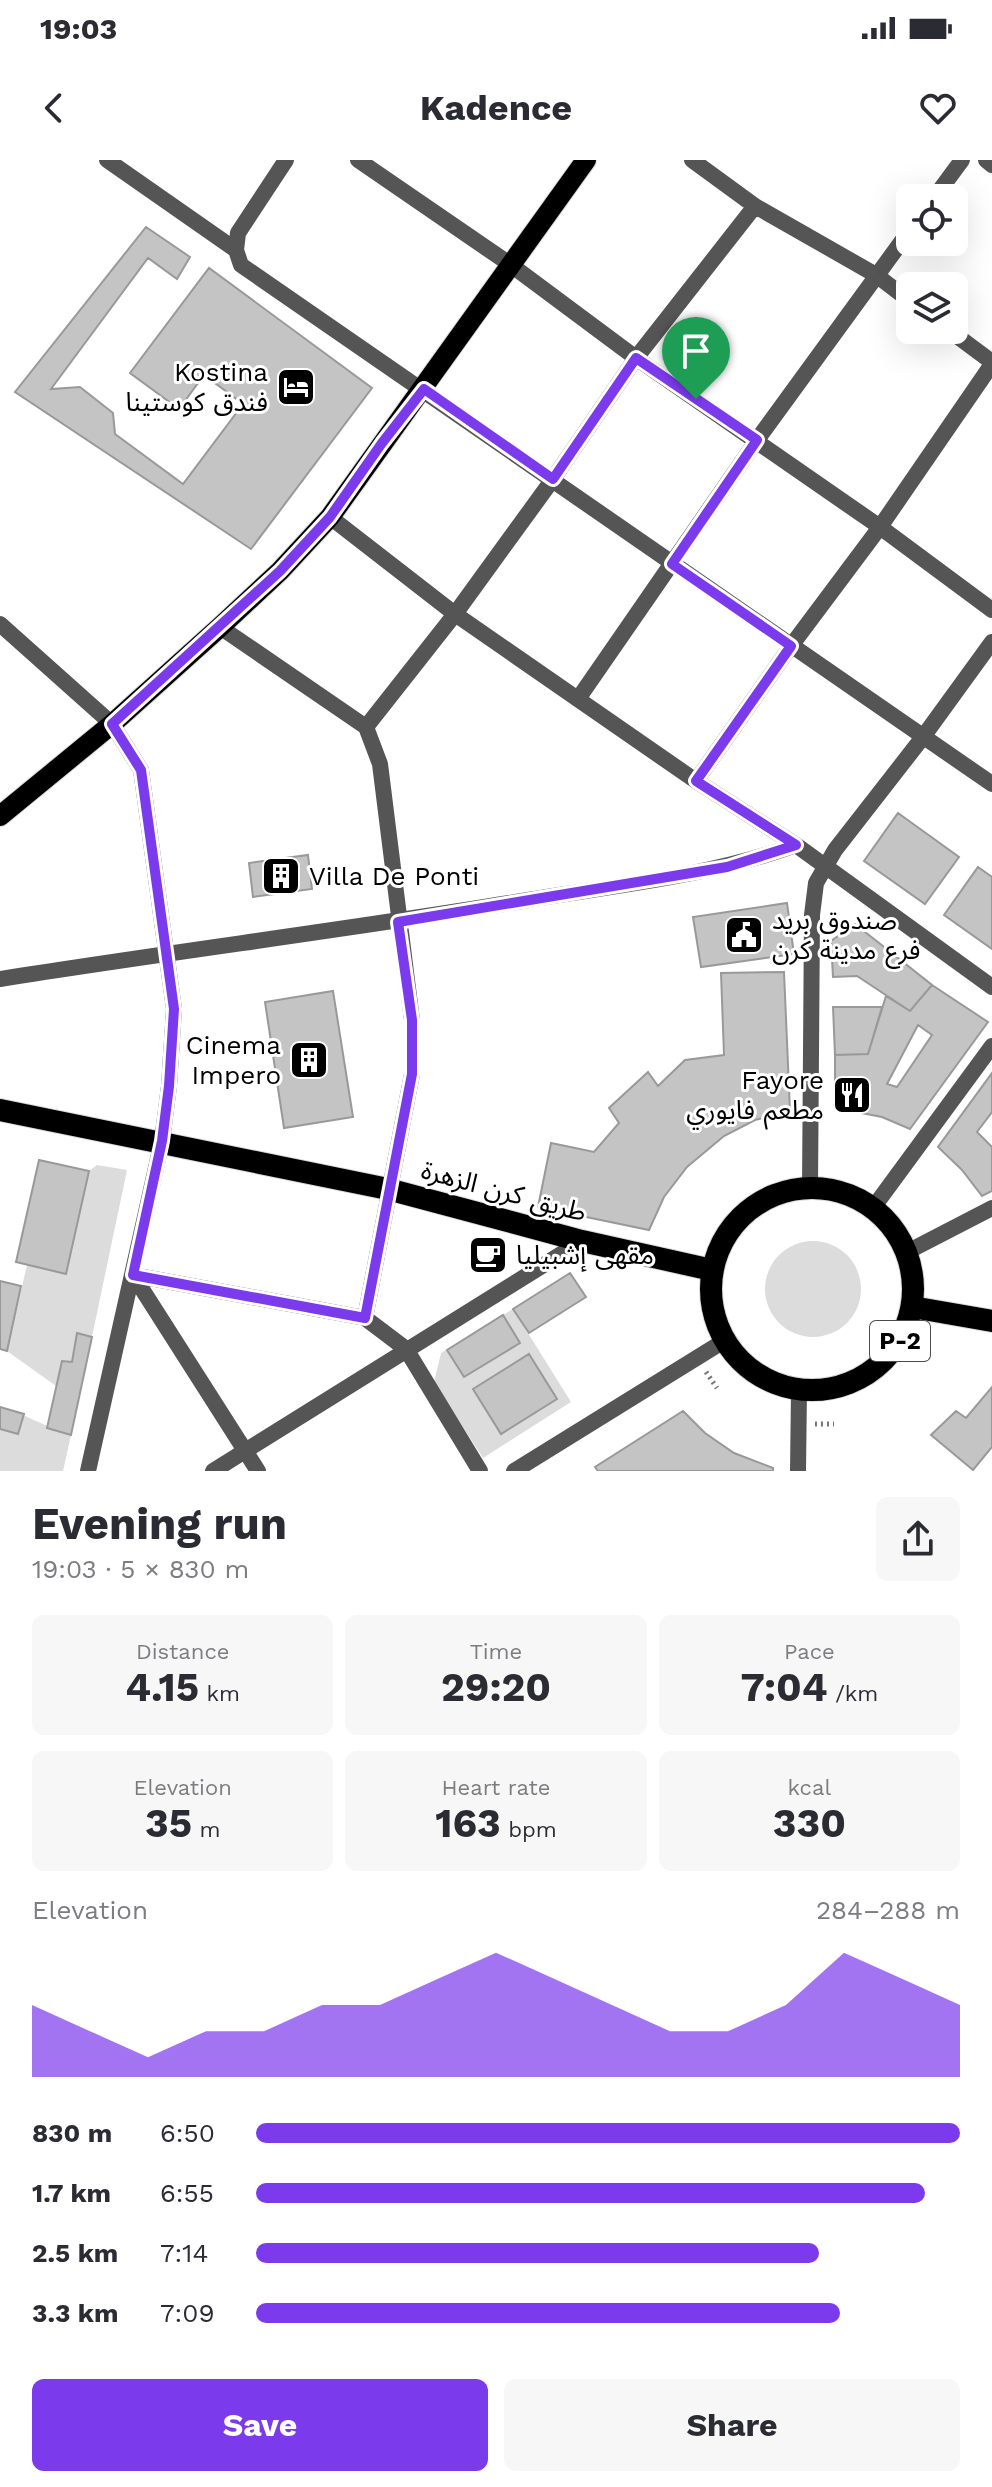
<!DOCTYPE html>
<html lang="en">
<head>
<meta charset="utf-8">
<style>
  :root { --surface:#fff; --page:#f7f7f7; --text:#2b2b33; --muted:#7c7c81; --accent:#7c3aed }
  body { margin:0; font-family:"Work Sans","Noto Sans Arabic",sans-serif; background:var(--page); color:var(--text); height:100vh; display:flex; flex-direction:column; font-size:30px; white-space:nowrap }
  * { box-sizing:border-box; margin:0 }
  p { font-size:26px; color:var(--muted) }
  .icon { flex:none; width:44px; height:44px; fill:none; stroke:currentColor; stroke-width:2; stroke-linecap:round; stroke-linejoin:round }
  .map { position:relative; height:1311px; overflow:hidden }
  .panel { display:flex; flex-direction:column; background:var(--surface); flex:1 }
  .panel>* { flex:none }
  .buttons { position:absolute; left:896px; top:24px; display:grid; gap:16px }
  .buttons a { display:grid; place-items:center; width:72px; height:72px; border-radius:12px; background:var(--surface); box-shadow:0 8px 32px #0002; font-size:40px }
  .pin { position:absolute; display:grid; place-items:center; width:68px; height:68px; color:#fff; margin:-82px -34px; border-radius:50% 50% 50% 0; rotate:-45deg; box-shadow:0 0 8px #0007 }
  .pin .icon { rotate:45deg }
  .round { display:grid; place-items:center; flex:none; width:84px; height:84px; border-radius:12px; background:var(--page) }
  .overview { display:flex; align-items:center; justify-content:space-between; height:136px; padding:0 32px }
  h1 { font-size:44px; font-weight:700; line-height:60px }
  .metrics { display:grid; grid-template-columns:repeat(3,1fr); gap:12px; height:136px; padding:8px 32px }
  .metrics div { display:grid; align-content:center; border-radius:12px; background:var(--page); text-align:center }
  .metrics b { font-size:40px; font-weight:700 }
  .metrics small { font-size:22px; font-weight:400 }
  .metrics p { font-size:22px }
  .chart { height:224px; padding:16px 32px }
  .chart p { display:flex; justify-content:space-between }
  .chart svg { width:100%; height:144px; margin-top:8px; fill:var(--accent); opacity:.7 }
  .primary-button { display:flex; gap:16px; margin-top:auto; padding:16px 32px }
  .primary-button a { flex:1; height:92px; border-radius:12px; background:var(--accent); color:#fff; font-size:32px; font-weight:700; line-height:92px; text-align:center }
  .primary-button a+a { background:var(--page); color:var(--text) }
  ul { padding:0 32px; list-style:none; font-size:26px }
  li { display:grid; grid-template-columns:128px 96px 1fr; align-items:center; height:60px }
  li i { height:20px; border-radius:10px; background:var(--accent) }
  .status { display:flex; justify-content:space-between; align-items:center; height:56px; padding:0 40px; background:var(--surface); direction:ltr }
  .status svg { height:22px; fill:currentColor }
  header { display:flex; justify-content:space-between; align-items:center; height:104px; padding:0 32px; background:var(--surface); font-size:36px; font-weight:700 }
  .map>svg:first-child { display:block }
</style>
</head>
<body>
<div class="status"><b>19:03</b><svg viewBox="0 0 49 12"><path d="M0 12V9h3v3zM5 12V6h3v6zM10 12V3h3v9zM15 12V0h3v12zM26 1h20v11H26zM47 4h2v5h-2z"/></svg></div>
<header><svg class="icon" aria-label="back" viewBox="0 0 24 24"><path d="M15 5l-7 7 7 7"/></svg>Kadence<svg class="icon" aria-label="heart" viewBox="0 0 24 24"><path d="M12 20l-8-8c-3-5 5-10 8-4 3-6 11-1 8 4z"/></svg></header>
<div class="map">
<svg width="992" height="1311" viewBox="0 0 992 1311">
  <rect width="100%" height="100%" fill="#fff"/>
  <!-- green -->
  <path fill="#dcdcdc" d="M97 1005 127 1010 92 1177 77 1174 72 1202H62L56 1226 7 1191 27 1105 66 1113 89 1011Z
    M765 1129a48 48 0 1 1 96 0a48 48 0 1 1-96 0Z
    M513 1149 571 1242 483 1298 434 1222 441 1193Z
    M0 1247C25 1254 46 1267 71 1275L63 1311H0Z"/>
  <!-- building -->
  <path fill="#c4c4c4" stroke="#999" stroke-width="2" fill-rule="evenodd" d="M146 67 190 97 177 119 148 98 51 229 80 227 113 253 115 274 183 324 243 244 204 215 179 249 130 213 209 108 372 228 251 389 15 232Z
    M898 653 959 697 925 744 864 701Z
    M308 695 312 729 253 737 249 703Z
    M978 707 992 717V789L944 755Z
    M787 743 794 794 701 807 693 757Z
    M855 764 932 825 910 851 857 816 833 817 831 781Z
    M784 812 790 951 755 960 724 976 687 1007 664 1037 649 1070 538 1047 551 983 594 992 619 963 609 948 648 912 658 926 685 900 724 895 721 813Z
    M932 825 988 862 910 969 882 957 835 948V895L868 894 886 836 910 851ZM918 865 932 875 897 927 887 924Z
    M333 831 353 957 284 968 265 842Z
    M833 847H882L868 894 835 895Z
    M992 913V952L977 972 992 987V1031L982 1036 962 1010 938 987Z
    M39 1000 89 1011 66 1114 16 1102Z
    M570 1113 586 1137 529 1173 513 1149Z
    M0 1121 21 1126 7 1191 0 1189Z
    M503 1155 520 1183 464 1217 447 1190Z
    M77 1173 92 1177 71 1275 47 1268 62 1201 72 1202Z
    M529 1194 557 1239 501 1274 473 1229Z
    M992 1227V1287L973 1310 931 1275 956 1251 966 1258Z
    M0 1247 24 1254 18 1274 0 1269Z
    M683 1251 705 1273 734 1293 773 1308V1311H598L595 1307Z"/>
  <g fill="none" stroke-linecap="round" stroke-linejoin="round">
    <!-- primary casing -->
    <g stroke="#dbdbdb" stroke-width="22">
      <path id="primary" d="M0 656 112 564 220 467 280 411 330 357 586 0"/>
    </g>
    <!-- trunk casing -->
    <g stroke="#dbdbdb" stroke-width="24">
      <path id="trunk" d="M0 950 388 1029 582 1081 712 1110
        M711 1129a101 101 0 1 1 202 0a101 101 0 1 1-202 0Z
        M912 1147 992 1161"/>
    </g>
    <!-- path -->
    <path stroke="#777" stroke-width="5" stroke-dasharray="2 4" stroke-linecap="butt" d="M706 1212 717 1228
      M815 1264H834"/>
    <!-- minor -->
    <path stroke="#555" stroke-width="16" d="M107 0 236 90
      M286 0 238 73 236 90 241 105 992 624
      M692 0 755 46 876 115 910 141
      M986 0 992 5
      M934 38 962 0
      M949 170 992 202
      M0 464 112 564 141 610 174 849 169 926 162 981 88 1311
      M220 467 366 567 380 604 412 860V914L365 1158
      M578 539 757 280 910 70
      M366 567 455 454 553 319 636 198 755 46
      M696 621 791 486 880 367 992 204
      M873 1048 992 886
      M907 1092 992 1048
      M213 1311 582 1081
      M258 1311 133 1115 365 1158 406 1189 480 1311
      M514 1311 724 1181
      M798 1311 799 1230"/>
    <!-- tertiary -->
    <path stroke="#555" stroke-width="16" d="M358 0 511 105 636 198 880 367 992 450
      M330 357 455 454 696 621 796 685 992 827
      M0 819C176 791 353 769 528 740 618 725 710 716 796 685
      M810 1028 812 755 816 723 835 690 923 577 992 482"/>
    <!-- primary -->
    <use href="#primary" stroke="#000" stroke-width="20"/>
    <!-- trunk -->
    <use href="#trunk" stroke="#000" stroke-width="22"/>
  </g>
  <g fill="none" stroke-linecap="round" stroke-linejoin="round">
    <!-- route casing -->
    <g stroke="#fff" stroke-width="16">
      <path id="route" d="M636 198 757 280 672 404 791 486 696 621 796 685 727 707 398 762 412 860V914L365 1158 133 1115 162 981 169 926 174 849 141 610 112 564 280 411 330 357 382 283 424 229 553 319Z"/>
    </g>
    <!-- route -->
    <use href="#route" stroke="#7c3aed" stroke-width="10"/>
  </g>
  <!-- icons -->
  <defs>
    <g id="hotel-square" transform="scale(2)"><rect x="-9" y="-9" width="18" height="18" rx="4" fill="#000" stroke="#fff"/><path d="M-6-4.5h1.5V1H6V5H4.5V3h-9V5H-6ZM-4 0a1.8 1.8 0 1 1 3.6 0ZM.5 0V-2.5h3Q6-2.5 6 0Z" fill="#fff"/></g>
    <g id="building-square" transform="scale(2)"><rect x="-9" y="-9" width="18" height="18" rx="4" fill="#000" stroke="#fff"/><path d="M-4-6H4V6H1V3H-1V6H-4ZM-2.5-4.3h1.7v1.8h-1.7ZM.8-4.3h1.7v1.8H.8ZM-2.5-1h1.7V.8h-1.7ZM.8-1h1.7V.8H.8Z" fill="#fff"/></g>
    <g id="civic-square" transform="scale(2)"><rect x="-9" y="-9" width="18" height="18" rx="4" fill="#000" stroke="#fff"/><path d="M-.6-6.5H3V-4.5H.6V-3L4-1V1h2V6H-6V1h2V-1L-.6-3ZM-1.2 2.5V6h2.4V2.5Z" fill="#fff"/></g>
    <g id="restaurant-square" transform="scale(2)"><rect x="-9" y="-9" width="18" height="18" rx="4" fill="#000" stroke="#fff"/><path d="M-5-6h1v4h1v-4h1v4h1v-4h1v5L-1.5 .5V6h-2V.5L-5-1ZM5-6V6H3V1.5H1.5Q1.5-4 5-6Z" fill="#fff"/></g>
    <g id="cafe-square" transform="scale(2)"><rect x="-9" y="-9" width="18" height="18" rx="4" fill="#000" stroke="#fff"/><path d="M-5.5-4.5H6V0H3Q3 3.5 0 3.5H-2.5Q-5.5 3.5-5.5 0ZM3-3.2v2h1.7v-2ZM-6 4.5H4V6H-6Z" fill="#fff"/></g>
  </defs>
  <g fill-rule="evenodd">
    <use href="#hotel-square" x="296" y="227"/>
    <use href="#building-square" x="281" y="716"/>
    <use href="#civic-square" x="744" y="775"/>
    <use href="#building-square" x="309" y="900"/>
    <use href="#restaurant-square" x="852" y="935"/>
    <use href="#cafe-square" x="488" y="1095"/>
  </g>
  <g text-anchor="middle" stroke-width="6" stroke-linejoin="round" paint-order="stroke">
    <!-- shield labels -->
    <rect fill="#fff" stroke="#4c4c4c" stroke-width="2" x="870" y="1161" width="60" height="40" rx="6"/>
    <g font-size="24" font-weight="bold" fill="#000">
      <text x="900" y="1189">P-2</text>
    </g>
    <!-- poi labels -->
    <g font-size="26" fill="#000" stroke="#fff" text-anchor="end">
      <text x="268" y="221">Kostina<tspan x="268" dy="30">فندق كوستينا</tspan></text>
      <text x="309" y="725" text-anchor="start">Villa De Ponti</text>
      <text x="772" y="769" text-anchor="start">صندوق بريد<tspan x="772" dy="30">فرع مدينة كرن</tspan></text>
      <text x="281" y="894">Cinema<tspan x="281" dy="30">Impero</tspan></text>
      <text x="824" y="929">Fayore<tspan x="824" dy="30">مطعم فايوري</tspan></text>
      <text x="516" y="1104" text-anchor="start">مقهى إشبيليا</text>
    </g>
    <!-- street labels -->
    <g font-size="26" fill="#000" stroke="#fff">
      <text transform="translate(504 1031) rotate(15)" y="9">طريق كرن الزهرة</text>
    </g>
  </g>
</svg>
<div class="buttons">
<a><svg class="icon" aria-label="locate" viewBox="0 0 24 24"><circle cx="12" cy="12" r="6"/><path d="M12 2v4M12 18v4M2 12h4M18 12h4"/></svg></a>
<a><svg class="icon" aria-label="layers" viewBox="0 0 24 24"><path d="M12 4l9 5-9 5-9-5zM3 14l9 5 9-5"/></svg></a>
</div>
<div class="pin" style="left:696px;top:239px;background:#1e9e55"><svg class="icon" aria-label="arrive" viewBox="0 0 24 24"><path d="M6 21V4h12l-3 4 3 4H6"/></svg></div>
</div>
<section class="panel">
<div class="overview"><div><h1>Evening run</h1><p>19:03 · 5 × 830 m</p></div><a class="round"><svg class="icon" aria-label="share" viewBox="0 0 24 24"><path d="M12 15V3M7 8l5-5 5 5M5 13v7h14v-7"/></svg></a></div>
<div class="metrics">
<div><p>Distance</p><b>4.15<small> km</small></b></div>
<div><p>Time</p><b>29:20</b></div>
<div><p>Pace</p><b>7:04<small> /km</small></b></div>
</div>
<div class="metrics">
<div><p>Elevation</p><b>35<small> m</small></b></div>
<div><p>Heart rate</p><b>163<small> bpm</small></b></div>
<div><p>kcal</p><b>330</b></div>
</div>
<div class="chart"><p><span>Elevation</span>284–288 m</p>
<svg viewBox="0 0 160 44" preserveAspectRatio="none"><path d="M0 44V22L10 30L20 38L30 30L40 30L50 22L60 22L70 14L80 6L90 14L100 22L110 30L120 30L130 22L140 6L150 14L160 22V44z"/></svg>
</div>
<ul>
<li><b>830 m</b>6:50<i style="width:100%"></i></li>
<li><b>1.7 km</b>6:55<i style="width:95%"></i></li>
<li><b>2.5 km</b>7:14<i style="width:80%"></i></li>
<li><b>3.3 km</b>7:09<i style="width:83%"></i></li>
</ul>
<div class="primary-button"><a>Save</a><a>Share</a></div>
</section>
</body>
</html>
